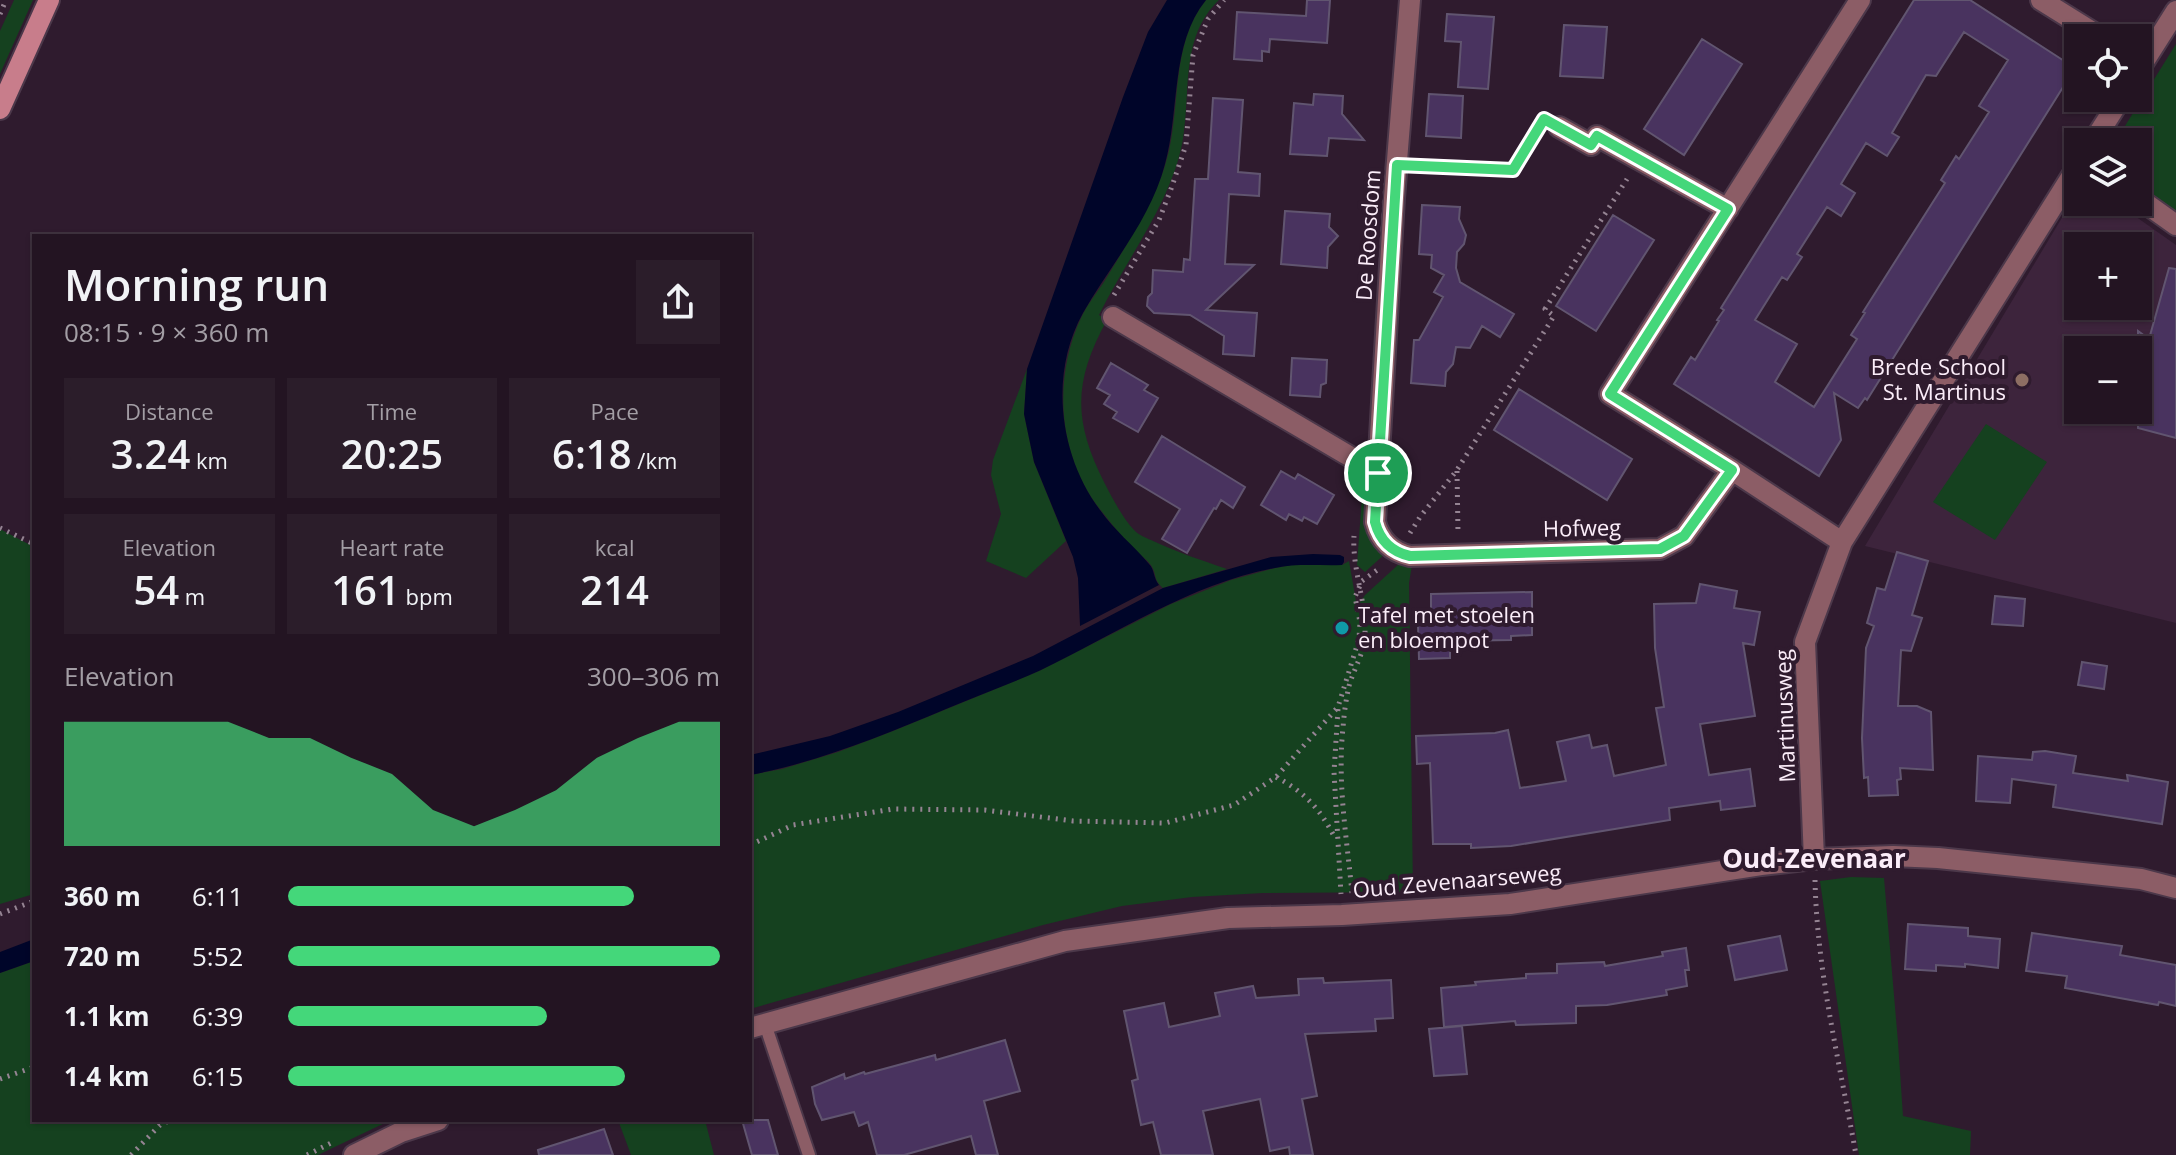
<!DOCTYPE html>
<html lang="en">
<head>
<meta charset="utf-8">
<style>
  :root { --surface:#231422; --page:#2b1d2a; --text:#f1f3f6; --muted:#a39ea5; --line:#403340; --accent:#44d77a }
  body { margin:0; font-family:"Open Sans",sans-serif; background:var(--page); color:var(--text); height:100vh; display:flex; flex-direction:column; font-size:30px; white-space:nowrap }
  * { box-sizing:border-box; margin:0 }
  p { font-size:26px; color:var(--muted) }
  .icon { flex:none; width:44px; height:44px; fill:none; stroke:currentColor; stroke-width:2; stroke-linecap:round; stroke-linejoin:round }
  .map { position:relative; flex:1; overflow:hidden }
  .side { position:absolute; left:32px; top:234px; width:720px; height:888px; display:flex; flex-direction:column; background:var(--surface); border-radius:0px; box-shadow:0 2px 6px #0004,0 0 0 2px var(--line) }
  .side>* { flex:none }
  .fabs { position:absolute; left:2064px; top:24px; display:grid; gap:16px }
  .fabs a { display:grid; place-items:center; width:88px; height:88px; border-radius:0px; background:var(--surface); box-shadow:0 2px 6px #0004,0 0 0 2px var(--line); font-size:40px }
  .pin { position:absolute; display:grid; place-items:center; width:68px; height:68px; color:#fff; margin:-34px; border:4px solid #fff; border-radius:50%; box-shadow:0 2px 8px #0007 }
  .round { display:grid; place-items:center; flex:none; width:84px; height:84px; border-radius:0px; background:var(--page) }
  .overview { display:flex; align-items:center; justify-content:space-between; height:136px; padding:0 32px }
  h1 { font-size:44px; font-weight:600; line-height:60px }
  .metrics { display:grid; grid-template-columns:repeat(3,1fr); gap:12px; height:136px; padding:8px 32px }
  .metrics div { display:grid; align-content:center; border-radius:0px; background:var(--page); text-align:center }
  .metrics b { font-size:40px; font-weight:600 }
  .metrics small { font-size:22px; font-weight:400 }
  .metrics p { font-size:22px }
  .chart { height:224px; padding:16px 32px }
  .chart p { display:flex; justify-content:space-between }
  .chart svg { width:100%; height:144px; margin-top:8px; fill:var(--accent); opacity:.7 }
  ul { padding:0 32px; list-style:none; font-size:26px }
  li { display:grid; grid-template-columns:128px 96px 1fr; align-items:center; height:60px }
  li i { height:20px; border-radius:10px; background:var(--accent) }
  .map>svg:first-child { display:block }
</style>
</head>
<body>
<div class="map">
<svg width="2176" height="1155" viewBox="0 0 2176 1155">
  <rect width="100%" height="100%" fill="#2f1b2e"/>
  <!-- built -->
  <path fill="#3d243c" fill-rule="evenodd" d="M2078 191V202H2115L2176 245V623L1865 546ZM2078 246H2138V306H2078ZM2078 350H2138V410H2078Z"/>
  <!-- green -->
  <path fill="#15411f" d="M14 0H33L0 74V31Z
    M1206 0H1219C1180 37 1191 91 1183 139 1172 202 1127 258 1099 315L1107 320C1073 382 1073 421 1105 484 1113 499 1123 519 1135 531 1139 535 1146 538 1151 540 1176 552 1201 560 1227 569L1163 588C1153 579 1157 576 1152 567 1149 561 1140 555 1135 550 1123 538 1113 526 1103 513 1058 459 1052 380 1081 318 1087 305 1096 294 1104 282 1126 245 1150 210 1164 169 1183 114 1168 47 1206 0Z
    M2176 44V211L2138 186V142H2115Z
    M1027 369 1024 414 1034 462 1066 541 1026 578 986 561 1001 514 991 475 993 460Z
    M1986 424 2047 462 1995 540 1933 502Z
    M1363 482 1368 485 1386 553 1365 572 1357 565Z
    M0 529 34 547V894L0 904Z
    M1349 561 1357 607 1365 595 1399 564 1412 565 1409 583 1413 892 1263 893 1192 897 1122 906 1043 925 750 1009V775L782 769 838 752 893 731 1039 671 1171 604 1231 580 1275 568 1291 565H1342Z
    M1851 877 1884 878 1898 1042 1903 1116 1971 1131 1970 1155H1859L1820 881Z
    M34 961V1120H391L318 1155H0V973Z
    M618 1120H705L714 1155H631Z"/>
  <!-- water -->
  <path fill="#000529" d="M1167 0H1206C1170 44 1180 111 1165 164 1151 219 1111 264 1083 313 1049 374 1059 455 1100 510 1114 530 1133 545 1149 564 1155 570 1153 578 1159 585L1080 626 1078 578 1073 557 1034 462 1024 414 1027 369 1123 97 1148 32Z
    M1313 554 1340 555 1344 557V562L1342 565C1320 566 1297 563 1275 568 1195 582 1114 635 1041 670 1010 684 977 696 946 709 882 736 818 762 750 775V755L830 736 898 712 1033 656 1163 588 1271 557Z
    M34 939V961L0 973V952Z"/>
  <!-- building -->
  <path fill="#49335f" stroke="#615570" stroke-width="2" fill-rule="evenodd" d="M1307 0H1330L1327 43 1270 39 1269 52 1262 51V61L1234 59 1237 12 1306 16Z
    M1914 0H1970L2075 68 1867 400 1865 398 1858 408 1834 393 1841 440 1819 476 1674 384 1691 357 1695 360 1719 321 1717 320 1724 310 1721 308ZM1964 32 2008 60 1979 106 1989 112 1959 159 1956 156 1941 180 1945 183 1863 312 1865 313 1851 335 1857 339 1814 407 1775 382 1797 344 1755 320 1782 277 1787 280 1802 257 1797 254 1827 207 1841 216 1855 193 1841 184 1866 143 1887 156 1899 137 1892 133 1926 75 1936 76Z
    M1447 14 1494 17 1488 89 1458 87 1461 42 1445 41Z
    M1564 25 1607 27 1603 78 1560 76Z
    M1702 39 1742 64 1684 155 1644 129Z
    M1314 94 1343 96 1342 114 1364 140 1329 138 1327 156 1290 154 1294 103 1313 105Z
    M1429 94 1463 96 1461 138 1426 136Z
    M1213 98 1243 100 1238 172 1260 174 1259 196 1229 194 1225 264 1254 265 1206 310 1257 313 1254 356 1223 354 1224 336 1190 315 1154 313 1147 306 1148 297 1152 293 1153 270 1183 272 1184 259 1190 260 1195 179H1208Z
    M1422 205 1460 207 1459 219 1466 235 1464 244 1457 252 1456 268 1460 282 1514 314 1500 337 1482 326 1470 348 1456 347 1453 364 1446 372 1445 386 1411 383 1414 340H1419L1443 297 1434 292 1444 275 1431 268 1432 255 1419 254Z
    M1285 211 1330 214 1329 227 1338 236 1328 247 1327 268 1281 264Z
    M1613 215 1654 240 1596 331 1556 306Z
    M2169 268 2176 269V438L2138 428V331L2149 339Z
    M1292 358 1327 360 1326 383 1321 385 1320 397 1290 395Z
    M1111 363 1148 385 1144 390 1158 398 1138 432 1113 418 1117 412 1104 404 1110 395 1097 388Z
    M1519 389 1632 459 1607 500 1494 430Z
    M1162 436 1245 487 1233 508 1221 500 1216 509 1214 508 1187 553 1162 539 1180 509 1135 482Z
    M1281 471 1295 479 1298 474 1334 495 1317 524 1304 517 1302 521 1289 514 1286 520 1261 505Z
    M1897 552 1928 561 1912 615 1922 618 1911 651 1901 650 1898 706H1917L1931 712 1933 770 1900 768 1901 779 1897 780 1898 795 1869 796 1868 777 1864 778 1862 738 1866 648 1874 626 1867 623 1877 588 1885 590Z
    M1700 584 1737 591 1734 608 1760 612 1754 645 1743 643 1755 716 1700 724 1709 775 1750 769 1755 806 1721 810 1720 801 1669 808 1670 820 1511 846 1471 848V844H1433L1430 763 1417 764 1416 736 1495 733 1508 730 1520 788 1566 781 1557 742 1589 735 1592 748 1607 745 1614 776 1666 765 1656 708 1664 707 1655 648 1654 604 1696 603Z
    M1532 592V635L1511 636V640L1450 641V658L1419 659 1418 625H1431V594Z
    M1995 596 2025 599 2023 626 1992 624Z
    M2082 662 2107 666 2104 689 2078 685Z
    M2045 751 2076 756 2073 773 2128 781 2127 775 2168 782 2162 824 2053 807 2056 785 2012 779 2010 803 1976 801 1978 756 2032 760 2033 752Z
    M1908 924 1968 928V936L2000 939 1998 968 1965 964V967L1936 965V971L1905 969Z
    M2032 933 2122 946 2120 955 2176 965V1006L2159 1002 2158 1005 2065 988 2067 976 2026 971Z
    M1780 936 1787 970 1735 980 1728 946Z
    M1686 948 1689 970H1685L1687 986 1666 990 1667 995 1607 1005 1576 1006V1023L1516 1025 1515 1021 1444 1027 1441 988 1476 985 1475 982 1526 978V974L1557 973V964L1604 962 1605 966 1663 956 1662 952Z
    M1323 978 1324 983 1391 980 1393 1018 1375 1019 1376 1031 1305 1034 1317 1096 1302 1099 1313 1155H1290L1289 1147 1270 1151 1260 1099 1203 1111 1213 1155H1161L1153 1122 1141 1125 1132 1081 1138 1079 1124 1011 1164 1003 1169 1027 1220 1016 1215 993 1253 986 1256 998 1299 995 1298 979Z
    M1462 1026 1467 1074 1434 1076 1429 1029Z
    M1005 1040 1020 1091 984 1101 998 1155H976L971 1136 904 1155H877L868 1122 859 1126 854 1112 822 1120 815 1104 812 1087 844 1074 845 1079 864 1072 865 1074 935 1055 936 1060Z
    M742 1120H768L778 1155H752Z
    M604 1129 613 1155H539L538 1150Z"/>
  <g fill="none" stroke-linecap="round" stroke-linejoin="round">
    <!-- lane casing -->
    <g stroke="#4c384a" stroke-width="16">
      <path id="lane" d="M765 1024 809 1155"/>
    </g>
    <!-- street casing -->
    <g stroke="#4c384a" stroke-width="24">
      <path id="street" d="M1410 0 1394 198 1375 522C1380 541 1392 552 1410 556L1660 549 1684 536 1732 470 1842 542
        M2041 0 2102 38
        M2138 71 2176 11
        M1559 127 1591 145 1597 136 1728 209
        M2093 142 2121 98
        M2138 198 2176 225
        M1113 317 1378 473
        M1732 470 1610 394 1860 0
        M1814 859 1805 642 1842 542 2078 166
        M750 1028 1065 941 1228 918 1342 915 1510 904 1761 865 1814 859 1893 856 1938 858 2141 879 2176 888
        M354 1155 401 1132 438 1120"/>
    </g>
    <!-- secondary casing -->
    <g stroke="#4c384a" stroke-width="24">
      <path id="secondary" d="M0 109 49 0"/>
    </g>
    <!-- path -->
    <path stroke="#958493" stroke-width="5" stroke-dasharray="2 6" stroke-linecap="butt" d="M0 14 6 0
      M1418 166 1513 170 1536 134
      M1114 295 1159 220 1171 189 1186 145 1193 55 1208 19 1224 0
      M1457 471 1458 533
      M0 528 34 544
      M1410 533 1420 517 1457 470 1554 316 1545 309 1627 179
      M1338 709 1334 772 1341 894
      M1276 777C1306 793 1320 809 1335 838
      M750 845 793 825 893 809 985 810 1073 821 1165 823 1234 805 1276 777 1338 707 1359 639 1360 622 1355 597 1362 581 1380 568
      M1815 880C1817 973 1840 1064 1856 1155
      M1352 893C1347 839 1337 783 1343 728 1344 714 1346 699 1349 686 1354 668 1365 652 1365 633 1366 600 1352 569 1354 536
      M0 914 34 901
      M0 1079 34 1067
      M131 1155 160 1125 171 1120
      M307 1155 333 1142"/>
    <!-- lane -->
    <use href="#lane" stroke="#8c5d66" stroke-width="12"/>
    <!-- street -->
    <use href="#street" stroke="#8c5d66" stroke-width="20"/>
    <!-- secondary -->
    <use href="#secondary" stroke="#c87d8b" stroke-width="20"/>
  </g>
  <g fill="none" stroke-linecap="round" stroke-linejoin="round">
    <!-- route casing -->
    <g stroke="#fff" stroke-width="16">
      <path id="route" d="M1544 119 1591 145 1597 136 1728 209 1610 394 1732 470 1684 536 1660 549 1410 556C1392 552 1380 541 1375 522L1397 165 1513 170Z"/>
    </g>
    <!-- route -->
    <use href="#route" stroke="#44d77a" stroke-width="10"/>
  </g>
  <!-- markers -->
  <circle fill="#8d6e63" stroke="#2f1b2e" stroke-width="3" cx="2022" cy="380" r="8"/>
  <circle fill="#0f9aa8" stroke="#2f1b2e" stroke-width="3" cx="1342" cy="628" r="8"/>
  <g text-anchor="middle" stroke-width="8" stroke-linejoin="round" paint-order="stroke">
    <!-- street labels -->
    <g font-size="22" fill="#fbedf9" stroke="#2f1b2e">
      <text transform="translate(1368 235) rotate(-86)" y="8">De Roosdom</text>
      <text transform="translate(1582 528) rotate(-1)" y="8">Hofweg</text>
      <text transform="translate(1785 716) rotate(-92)" y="8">Martinusweg</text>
      <text transform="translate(1457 881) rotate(-5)" y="8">Oud Zevenaarseweg</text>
    </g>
    <!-- poi labels -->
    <g font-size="22" fill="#fbedf9" stroke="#2f1b2e" text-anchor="end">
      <text x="2006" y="375">Brede School<tspan x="2006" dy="25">St. Martinus</tspan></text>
      <text x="1358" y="623" text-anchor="start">Tafel met stoelen<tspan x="1358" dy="25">en bloempot</tspan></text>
    </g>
    <!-- quarter labels -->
    <g font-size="26" font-weight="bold" fill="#fbedf9" stroke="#2f1b2e">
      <text x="1814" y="868">Oud-Zevenaar</text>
    </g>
  </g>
</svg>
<div class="fabs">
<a><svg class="icon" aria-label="locate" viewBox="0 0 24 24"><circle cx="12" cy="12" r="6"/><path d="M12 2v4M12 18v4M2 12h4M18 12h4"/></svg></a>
<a><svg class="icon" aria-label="layers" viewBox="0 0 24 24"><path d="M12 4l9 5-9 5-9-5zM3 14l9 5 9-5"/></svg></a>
<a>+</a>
<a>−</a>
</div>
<div class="pin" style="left:1378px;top:473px;background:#1e9e55"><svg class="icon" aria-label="arrive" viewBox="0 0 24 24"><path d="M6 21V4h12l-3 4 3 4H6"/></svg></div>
<section class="side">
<div class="overview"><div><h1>Morning run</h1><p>08:15 · 9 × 360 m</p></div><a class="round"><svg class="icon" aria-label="share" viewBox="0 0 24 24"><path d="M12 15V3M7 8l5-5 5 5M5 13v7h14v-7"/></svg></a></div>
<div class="metrics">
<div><p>Distance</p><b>3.24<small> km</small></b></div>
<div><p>Time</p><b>20:25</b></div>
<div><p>Pace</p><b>6:18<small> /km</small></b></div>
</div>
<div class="metrics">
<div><p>Elevation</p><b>54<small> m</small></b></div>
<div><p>Heart rate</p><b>161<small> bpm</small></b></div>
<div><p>kcal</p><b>214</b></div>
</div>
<div class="chart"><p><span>Elevation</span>300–306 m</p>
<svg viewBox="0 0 160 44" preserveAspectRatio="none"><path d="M0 44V6L10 6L20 6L30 6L40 6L50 11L60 11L70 17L80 22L90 33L100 38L110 33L120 27L130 17L140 11L150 6L160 6V44z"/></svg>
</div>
<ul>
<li><b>360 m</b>6:11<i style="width:80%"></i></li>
<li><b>720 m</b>5:52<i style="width:100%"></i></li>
<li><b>1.1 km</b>6:39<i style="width:60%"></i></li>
<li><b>1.4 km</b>6:15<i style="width:78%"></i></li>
</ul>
</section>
</div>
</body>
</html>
